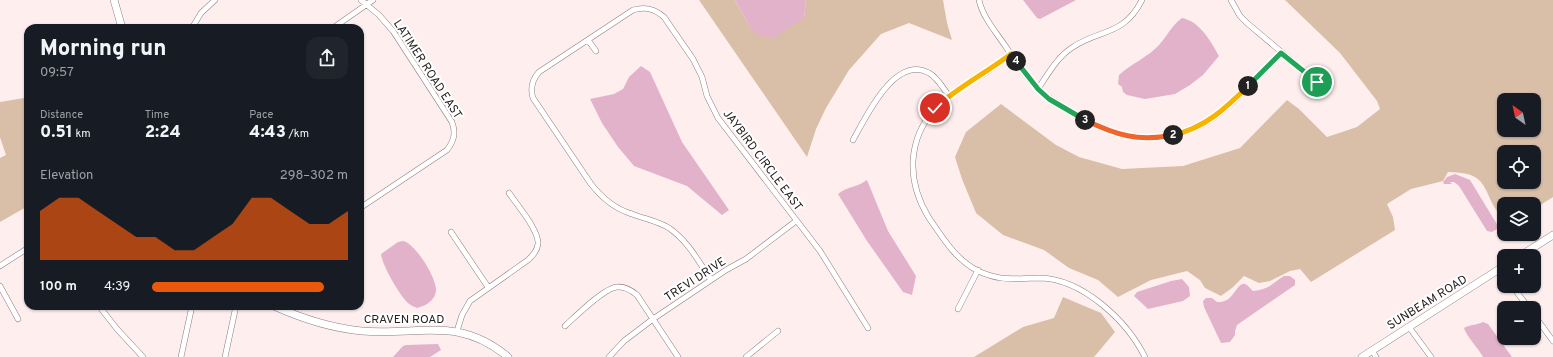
<!DOCTYPE html>
<html lang="en">
<head>
<meta charset="utf-8">
<style>
  :root { --surface:#171b24; --page:#20242c; --text:#f1f3f6; --muted:#9ea1a6; --accent:#ea580c }
  body { margin:0; font-family:Overpass,sans-serif; background:var(--page); color:var(--text); height:100vh; display:flex; flex-direction:column; font-size:15px; white-space:nowrap }
  * { box-sizing:border-box; margin:0 }
  p { font-size:13px; color:var(--muted) }
  .icon { flex:none; width:22px; height:22px; fill:none; stroke:currentColor; stroke-width:2; stroke-linecap:round; stroke-linejoin:round }
  .map { position:relative; flex:1; overflow:hidden }
  .sheet { position:absolute; left:24px; top:24px; width:340px; height:286px; display:flex; flex-direction:column; background:var(--surface); border-radius:12px; box-shadow:0 1px 3px #0004 }
  .sheet>* { flex:none }
  .needle { width:26px; rotate:327deg }
  .controls { position:absolute; left:1497px; top:93px; display:grid; gap:8px }
  .controls a { display:grid; place-items:center; width:44px; height:44px; border-radius:8px; background:var(--surface); box-shadow:0 1px 3px #0004; font-size:20px }
  .pin { position:absolute; display:grid; place-items:center; width:34px; height:34px; color:#fff; margin:-17px; border:2px solid #fff; border-radius:50%; box-shadow:0 1px 4px #0007 }
  .km { position:absolute; width:20px; height:20px; margin:-10px; border-radius:50%; background:#222; color:#fff; font-size:11px; line-height:20px; text-align:center }
  .round { display:grid; place-items:center; flex:none; width:42px; height:42px; border-radius:12px; background:var(--page) }
  .headline { display:flex; align-items:center; justify-content:space-between; height:68px; padding:0 16px }
  h1 { font-size:22px; font-weight:800; line-height:30px }
  .figures { display:grid; grid-template-columns:repeat(3,1fr); gap:6px; height:68px; padding:4px 16px }
  .figures div { display:grid; align-content:center }
  .figures b { font-size:17px; font-weight:800 }
  .figures small { font-size:11px; font-weight:400 }
  .figures p { font-size:11px }
  .chart { height:112px; padding:8px 16px }
  .chart p { display:flex; justify-content:space-between }
  .chart svg { width:100%; height:72px; margin-top:4px; fill:var(--accent); opacity:.7 }
  ul { padding:0 16px; list-style:none; font-size:13px }
  li { display:grid; grid-template-columns:64px 48px 1fr; align-items:center; height:30px }
  li i { height:10px; border-radius:5px; background:var(--accent) }
  .map>svg:first-child { display:block }
</style>
</head>
<body>
<div class="map">
<svg width="1553" height="357" viewBox="0 0 1553 357">
  <rect width="100%" height="100%" fill="#feefee"/>
  <!-- green -->
  <path fill="#d9bea8" fill-rule="evenodd" d="M699 0H735L749 25 804 18 806 0H943L947 23 952 40 909 23 881 34 849 70 826 108 816 129 807 157Z
    M1285 0H1553V197L1534 209V204H1504V222C1500 215 1494 208 1491 201 1481 176 1475 173 1448 172L1443 181 1411 189 1387 204 1393 217 1395 230 1311 282 1300 269 1290 271 1270 281 1259 283 1244 276 1232 288 1221 296 1205 288 1200 280 1187 271 1151 280 1118 297 1098 280 1069 268 1044 250 1003 235 976 213 962 179 955 157 966 132 1001 104 1056 145 1079 157 1122 169 1183 166 1240 148 1287 100 1299 109 1327 137 1357 127 1380 109 1377 101 1340 53ZM1504 100H1534V130H1504ZM1504 152H1534V182H1504Z
    M24 98 28 102V206L0 222V158L6 155 0 137V102Z
    M1063 297 1101 313 1115 332 1094 357H974L1023 327 1054 318Z"/>
  <!-- water -->
  <path fill="#e2b2cb" d="M735 0H806L804 18 773 38 757 35 749 25Z
    M1023 0H1076L1040 19 1037 18Z
    M1182 18C1199 21 1211 41 1219 56L1203 75 1190 85 1175 94 1145 99 1127 95 1123 92 1122 87 1118 84 1119 75C1131 64 1148 57 1159 45 1168 35 1171 26 1182 18Z
    M641 66 650 72 682 142 729 210 722 215 687 186 634 166 618 147 602 123 590 99 614 94 623 89 629 77Z
    M1455 174 1470 180 1498 226 1497 229 1492 232 1487 231 1459 186 1454 182H1450L1452 184H1444L1443 182 1447 177Z
    M867 180 888 231 916 276 912 295 903 292 867 241 838 194C846 187 858 187 867 180Z
    M403 241C415 243 437 278 436 291 435 301 425 306 417 308 414 307 410 305 408 303 400 296 382 265 381 254L398 242Z
    M1284 276H1290L1295 280V285L1237 325 1235 331V335L1230 342 1221 343 1204 307 1203 301 1206 298H1212L1217 302C1234 304 1236 282 1245 284 1248 285 1251 289 1253 291 1270 289 1271 284 1284 276Z
    M1182 279 1189 287 1190 296 1183 301 1148 309 1134 296 1137 292 1171 281Z
    M1483 322 1488 324 1512 357H1483C1479 349 1466 336 1464 328 1468 325 1477 325 1483 322Z
    M438 344 441 350 430 357H393L403 346 406 345Z"/>
  <g fill="none" stroke-linecap="round" stroke-linejoin="round">
    <!-- street casing -->
    <g stroke="#8b7e7d" stroke-width="6">
      <path id="street" d="M979 0C983 18 996 32 1006 47 1015 60 1027 79 1039 90 1049 99 1060 105 1072 112 1114 137 1148 147 1195 128 1225 116 1258 76 1281 53
        M1231 0 1240 16 1247 23 1317 82 1329 85
        M192 28 201 13 215 0
        M333 28 373 0
        M588 40 596 51
        M1011 54C1003 60 995 67 987 72 950 94 916 113 913 161 912 182 918 200 929 218 943 238 955 259 978 271 1002 282 1016 278 1040 278 1083 279 1127 321 1145 357
        M1038 89C1048 74 1057 57 1073 47 1100 29 1124 36 1142 0
        M853 140C866 117 895 54 929 73 937 77 943 88 949 96
        M360 208 447 150C454 141 456 133 452 122L393 31 379 15 361 0
        M451 232 488 287
        M0 266 28 248
        M1500 269 1504 275
        M711 280C699 262 688 241 669 228 657 221 645 219 632 214 615 209 602 198 591 184L533 98C530 88 532 80 539 72L633 10C646 6 655 9 664 17L693 59 702 77 707 96 718 118 820 251 868 328
        M0 286 18 319
        M1512 286 1529 308
        M99 306 117 329 143 357
        M958 309 978 270
        M1534 315 1553 341
        M565 326C576 316 604 288 617 287 625 286 631 290 637 295L678 357
        M1409 327 1431 357
        M457 331 462 315 470 301 528 260C533 255 537 251 538 244 539 230 517 205 509 193
        M1372 350 1376 357
        M181 357 192 306
        M225 357 236 306
        M609 357 624 341 653 319 726 270 746 259 796 221
        M746 357 778 331"/>
    </g>
    <!-- secondary casing -->
    <g stroke="#8b7e7d" stroke-width="8">
      <path id="secondary" d="M114 0 122 28
        M1520 256 1553 235
        M274 306C303 319 331 328 362 331 418 336 458 315 508 357
        M1362 357 1504 266"/>
    </g>
    <!-- street -->
    <use href="#street" stroke="#fff" stroke-width="5"/>
    <!-- secondary -->
    <use href="#secondary" stroke="#fff" stroke-width="7"/>
  </g>
  <g fill="none" stroke-linecap="round" stroke-linejoin="round">
    <!-- split-1 casing -->
    <g stroke="#fff" stroke-width="8">
      <path id="split-1" d="M1248 86 1281 53 1317 82"/>
    </g>
    <!-- split-2 casing -->
    <g stroke="#fff" stroke-width="8">
      <path id="split-2" d="M1173 135C1205 128 1226 108 1248 86"/>
    </g>
    <!-- split-3 casing -->
    <g stroke="#fff" stroke-width="8">
      <path id="split-3" d="M1085 120C1116 135 1138 142 1173 135"/>
    </g>
    <!-- split-4 casing -->
    <g stroke="#fff" stroke-width="8">
      <path id="split-4" d="M1016 61 1038 89 1049 99 1085 120"/>
    </g>
    <!-- split-5 casing -->
    <g stroke="#fff" stroke-width="8">
      <path id="split-5" d="M935 108C958 87 986 73 1011 54L1016 61"/>
    </g>
    <!-- split-1 -->
    <use href="#split-1" stroke="#22a559" stroke-width="5"/>
    <!-- split-2 -->
    <use href="#split-2" stroke="#f5b400" stroke-width="5"/>
    <!-- split-3 -->
    <use href="#split-3" stroke="#f0652b" stroke-width="5"/>
    <!-- split-4 -->
    <use href="#split-4" stroke="#22a559" stroke-width="5"/>
    <!-- split-5 -->
    <use href="#split-5" stroke="#f5b400" stroke-width="5"/>
  </g>
  <g text-anchor="middle" stroke-width="4" stroke-linejoin="round" paint-order="stroke">
    <!-- street labels -->
    <g font-size="12" fill="#262121" stroke="#fff">
      <text transform="translate(428 69) rotate(57)" y="4">LATIMER ROAD EAST</text>
      <text transform="translate(763 160) rotate(53)" y="4">JAYBIRD CIRCLE EAST</text>
      <text transform="translate(695 279) rotate(-33)" y="4">TREVI DRIVE</text>
      <text transform="translate(1427 302) rotate(-32)" y="4">SUNBEAM ROAD</text>
      <text x="404" y="323">CRAVEN ROAD</text>
    </g>
  </g>
</svg>
<div class="controls">
<a><svg class="needle" viewBox="-14 -14 28 28"><path d="M0-13l5 13h-10z" fill="#e53935"/><path d="M0 13l5-13h-10z" fill="#9ea1a6"/></svg></a>
<a><svg class="icon" aria-label="locate" viewBox="0 0 24 24"><circle cx="12" cy="12" r="6"/><path d="M12 2v4M12 18v4M2 12h4M18 12h4"/></svg></a>
<a><svg class="icon" aria-label="layers" viewBox="0 0 24 24"><path d="M12 4l9 5-9 5-9-5zM3 14l9 5 9-5"/></svg></a>
<a>+</a>
<a>−</a>
</div>
<div class="pin" style="left:1317px;top:82px;background:#1e9e55"><svg class="icon" aria-label="arrive" viewBox="0 0 24 24"><path d="M6 21V4h12l-3 4 3 4H6"/></svg></div>
<div class="pin" style="left:935px;top:108px;background:#d93025"><svg class="icon" aria-label="check" viewBox="0 0 24 24"><path d="M5 12l5 5 9-10"/></svg></div>
<b class="km" style="left:1248px;top:86px">1</b>
<b class="km" style="left:1173px;top:135px">2</b>
<b class="km" style="left:1085px;top:120px">3</b>
<b class="km" style="left:1016px;top:61px">4</b>
<section class="sheet">
<div class="headline"><div><h1>Morning run</h1><p>09:57</p></div><a class="round"><svg class="icon" aria-label="share" viewBox="0 0 24 24"><path d="M12 15V3M7 8l5-5 5 5M5 13v7h14v-7"/></svg></a></div>
<div class="figures">
<div><p>Distance</p><b>0.51<small> km</small></b></div>
<div><p>Time</p><b>2:24</b></div>
<div><p>Pace</p><b>4:43<small> /km</small></b></div>
</div>
<div class="chart"><p><span>Elevation</span>298–302 m</p>
<svg viewBox="0 0 160 44" preserveAspectRatio="none"><path d="M0 44V14L10 6L20 6L30 14L40 22L50 30L60 30L70 38L80 38L90 30L100 22L110 6L120 6L130 14L140 22L150 22L160 14V44z"/></svg>
</div>
<ul>
<li><b>100 m</b>4:39<i style="width:88%"></i></li>
</ul>
</section>
</div>
</body>
</html>
